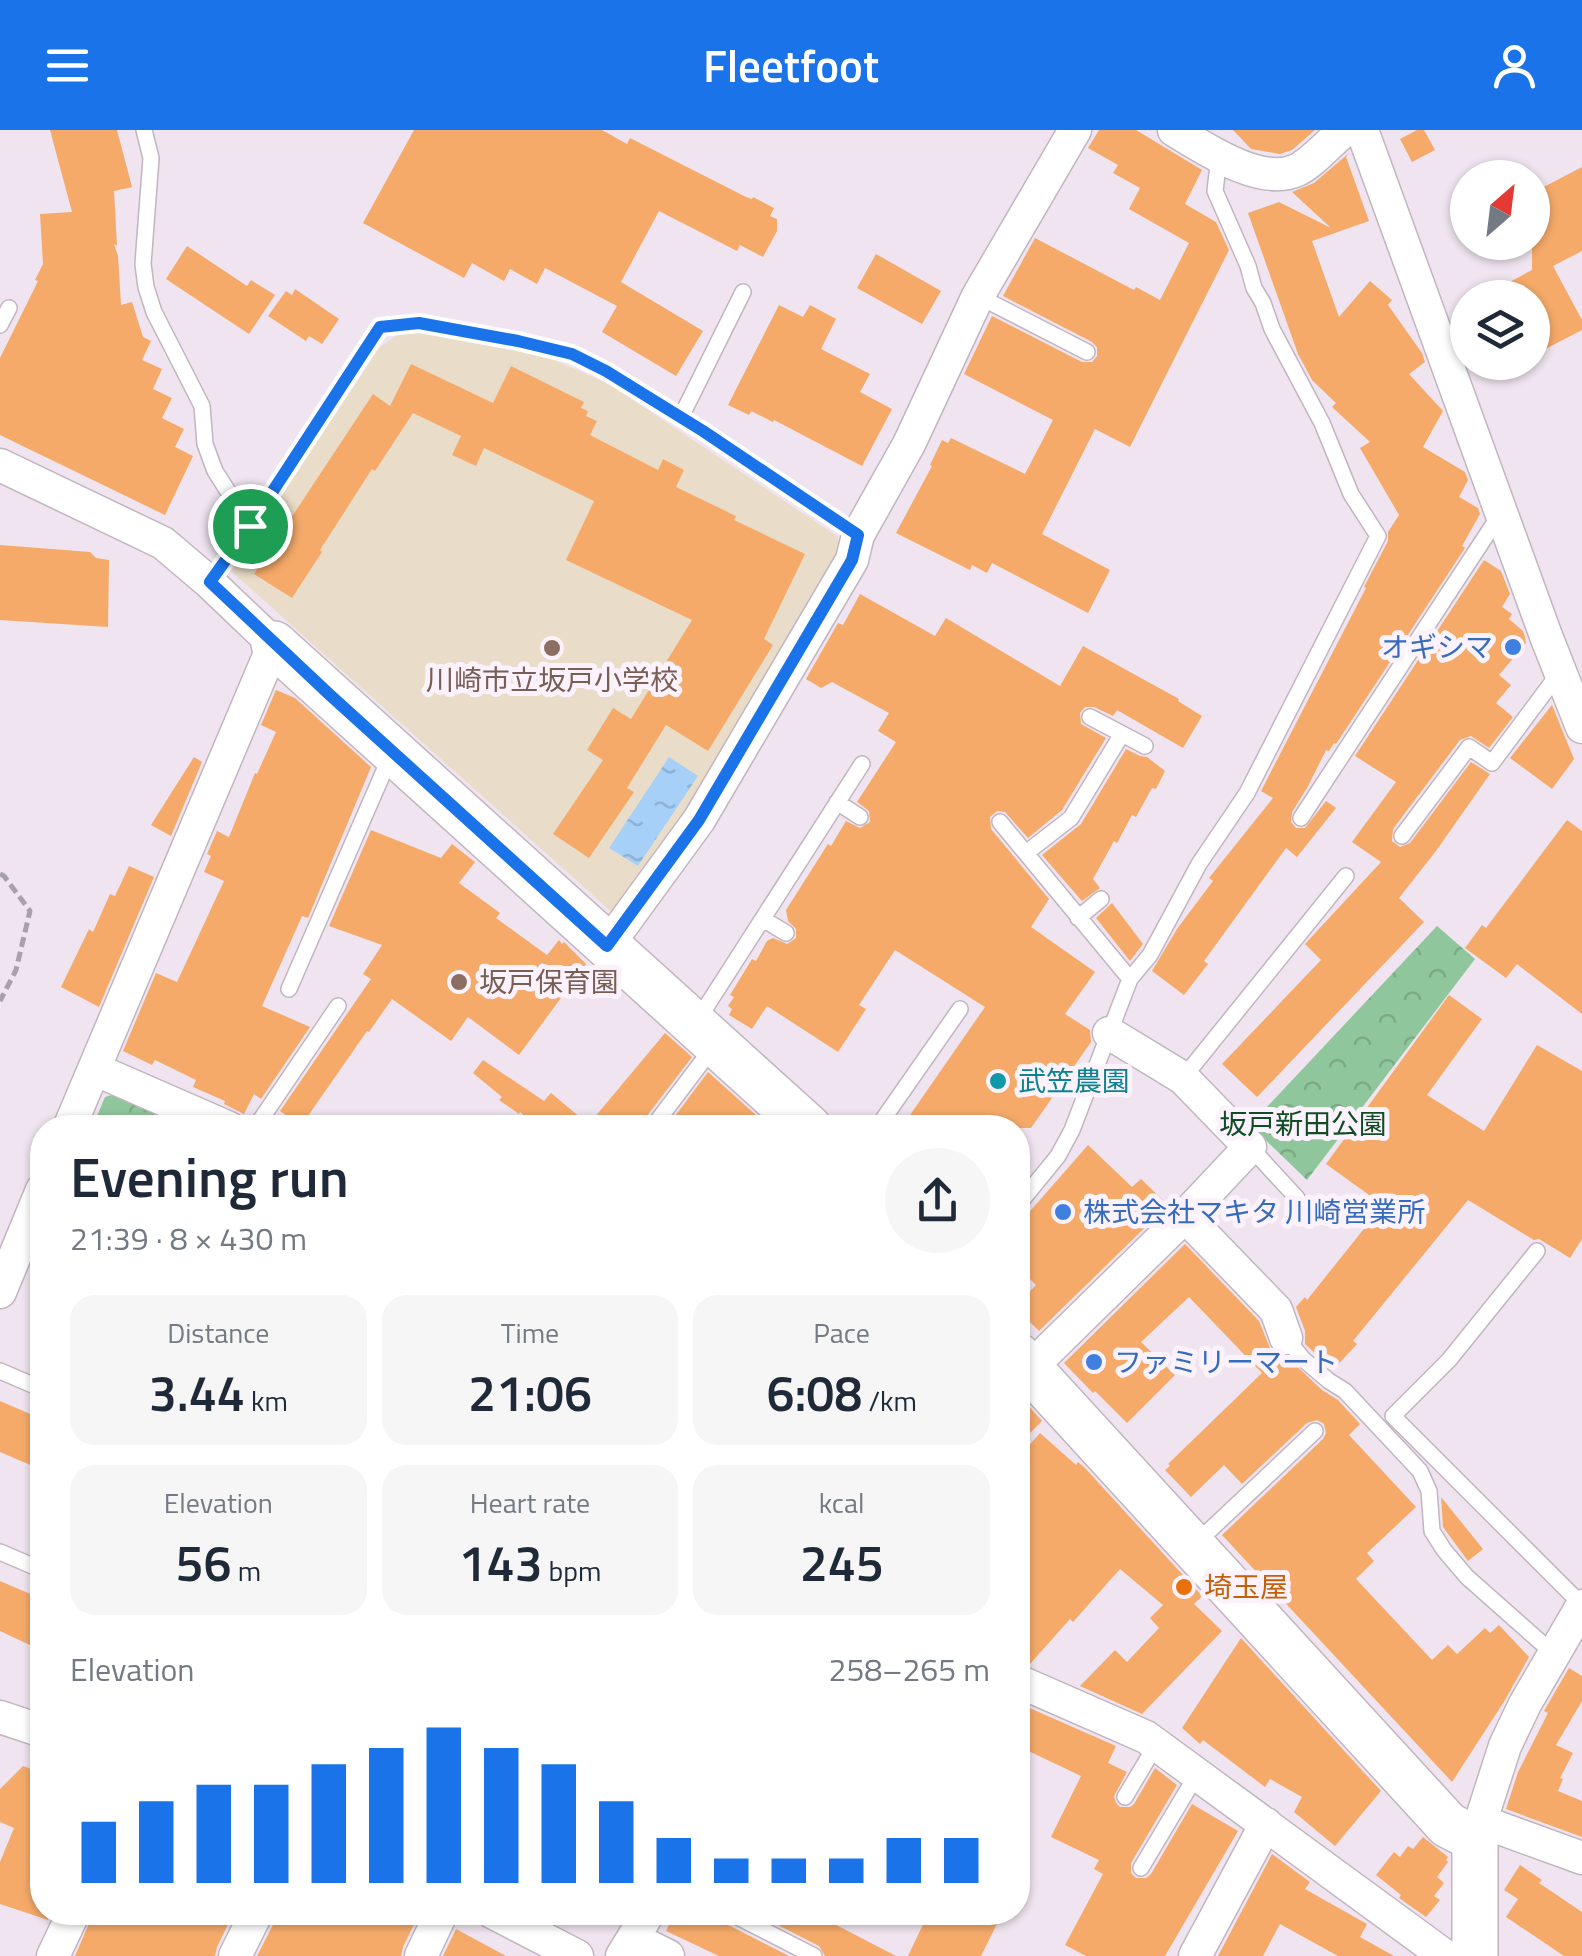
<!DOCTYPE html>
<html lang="en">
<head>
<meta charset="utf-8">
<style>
  :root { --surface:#fff; --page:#f6f6f7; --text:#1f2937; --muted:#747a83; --accent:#1a73e8 }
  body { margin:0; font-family:"Titillium Web","Noto Sans JP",sans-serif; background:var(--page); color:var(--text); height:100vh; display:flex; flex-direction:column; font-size:38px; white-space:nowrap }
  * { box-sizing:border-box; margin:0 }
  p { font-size:32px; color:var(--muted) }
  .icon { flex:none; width:55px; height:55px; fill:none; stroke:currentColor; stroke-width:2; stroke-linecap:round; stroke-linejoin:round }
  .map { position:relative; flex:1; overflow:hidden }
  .side { position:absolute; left:30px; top:985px; width:1000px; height:810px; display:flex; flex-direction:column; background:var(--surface); border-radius:40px; box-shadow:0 2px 8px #0004 }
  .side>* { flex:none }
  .needle { width:65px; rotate:28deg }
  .controls { position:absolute; left:1450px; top:30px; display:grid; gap:20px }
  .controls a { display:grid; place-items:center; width:100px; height:100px; border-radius:50%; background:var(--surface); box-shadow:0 2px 8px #0004; font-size:50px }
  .pin { position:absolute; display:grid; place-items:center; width:85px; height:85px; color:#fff; margin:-42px; border:5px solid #fff; border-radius:50%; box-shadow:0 2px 10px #0007 }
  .round { display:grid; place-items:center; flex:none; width:105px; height:105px; border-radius:52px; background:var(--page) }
  .overview { display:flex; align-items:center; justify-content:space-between; height:170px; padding:0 40px }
  h1 { font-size:55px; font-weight:600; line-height:75px }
  .figures { display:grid; grid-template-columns:repeat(3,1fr); gap:15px; height:170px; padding:10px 40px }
  .figures div { display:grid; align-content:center; border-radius:25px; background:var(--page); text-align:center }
  .figures b { font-size:50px; font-weight:600 }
  .figures small { font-size:28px; font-weight:400 }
  .figures p { font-size:28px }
  .chart { height:280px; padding:20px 40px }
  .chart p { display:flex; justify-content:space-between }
  .chart svg { width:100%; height:180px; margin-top:10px; stroke:var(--accent); stroke-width:6 }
  header { display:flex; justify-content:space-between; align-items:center; height:130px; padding:0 40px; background:var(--accent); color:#fff; font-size:45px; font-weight:600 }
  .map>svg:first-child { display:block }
</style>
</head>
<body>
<header><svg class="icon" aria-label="menu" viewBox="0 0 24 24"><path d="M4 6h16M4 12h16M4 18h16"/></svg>Fleetfoot<svg class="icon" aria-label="person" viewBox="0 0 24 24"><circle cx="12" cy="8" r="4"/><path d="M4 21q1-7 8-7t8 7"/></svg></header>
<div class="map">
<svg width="1582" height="1826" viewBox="0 0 1582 1826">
  <defs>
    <pattern id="park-crowns" width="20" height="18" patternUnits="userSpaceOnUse" patternTransform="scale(2.5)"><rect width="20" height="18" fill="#90c69b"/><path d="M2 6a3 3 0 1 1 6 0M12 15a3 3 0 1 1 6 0" fill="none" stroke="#7caa86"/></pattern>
    <pattern id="water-ripples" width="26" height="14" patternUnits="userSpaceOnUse" patternTransform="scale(2.5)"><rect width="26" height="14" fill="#a7d0f9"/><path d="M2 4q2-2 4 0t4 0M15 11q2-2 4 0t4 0" fill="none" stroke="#90b2d5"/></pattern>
  </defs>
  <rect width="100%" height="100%" fill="#efe4ef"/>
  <!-- education -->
  <path fill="#e9ddc9" d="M424 201 541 224 609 254 837 406 844 425 699 668 615 785 231 441 380 217 402 202Z"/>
  <!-- park -->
  <path fill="url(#park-crowns)" d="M1437 796 1475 829 1307 1050 1250 995Z
    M118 963 196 998H92L105 967Z"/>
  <!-- water -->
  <path fill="url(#water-ripples)" d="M669 627 698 646 638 736 609 718Z"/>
  <!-- building -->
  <path fill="#f5aa6a" d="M50 0H117L132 57 114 61 117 116 114 114 118 126 121 175 132 172 143 207 151 211 142 230 162 239 153 259 172 268 162 288 184 299 175 317 193 326 165 385 0 305V228L38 151 35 150 43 134 40 84 72 82Z
    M414 0H602L627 14 630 8 746 67 752 69 753 67 774 78 770 86 777 89V101L763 127 740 115 737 121 659 81 621 152 703 201 676 246 602 202 617 176 545 138 537 154 510 139 504 151 472 133 464 148 363 93Z
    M1099 0H1136L1202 40 1185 74 1216 92 1229 120 1130 317 1095 299 1042 404 1110 440 1088 483 992 433 987 443 972 435 970 440 896 403 932 336 930 335 942 310 948 313 951 308 1025 344 1053 290 964 244 992 186 1082 232H1092L1097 226V217L1092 212 1003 166 1035 108 1134 160 1136 157 1160 170 1189 113 1129 79 1140 58 1113 43 1118 35 1088 18Z
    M1233 0H1315L1292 20 1280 24 1251 19Z
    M1417 0H1424L1435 20 1412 32 1400 9Z
    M1349 23 1346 27 1369 91 1312 111 1339 187 1370 151 1392 170 1388 175 1422 223 1425 232 1409 244 1443 281 1423 317 1465 342 1468 350 1459 367 1478 378 1480 384 1462 416 1465 418 1336 614 1334 613 1329 621 1326 620 1307 658 1292 682 1291 692 1296 698H1305L1326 671 1336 678 1297 727 1286 718 1204 831 1208 834 1184 865 1152 841 1177 799 1213 751 1209 748 1273 668 1261 661 1366 458 1364 457 1388 411V402L1399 385 1360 318 1370 312 1332 277 1336 273 1312 250 1298 224 1248 83 1279 72 1331 98 1292 62 1314 53Z
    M1582 37V121L1553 136 1582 190V200L1532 226V168H1480L1532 140V63Z
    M187 116 247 156 251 150 275 165 249 204 166 149Z
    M876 124 941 161 922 194 857 158Z
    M295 159 339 189 322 214 309 206 306 211 268 186 286 161 292 165Z
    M779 175 803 187 810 175 836 189 821 219 870 244 860 262 892 279 862 336 774 290 773 292 751 281 749 285 728 275Z
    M411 234 493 273 511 236 584 272 581 278 588 281 586 286 597 291 590 305 658 340 663 329 684 340 676 357 736 386 734 390 805 424 764 509 773 515 708 621 666 595 627 658 634 662 589 728 553 704 603 630 587 620 613 578 631 589 692 490 566 430 594 371 484 318 476 336 452 325 461 306 413 283 375 341 372 339 320 420 322 422 292 468 254 444 373 264 390 276Z
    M0 415 90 422 96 428 109 430 108 497 0 490Z
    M1484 430 1501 441 1510 464 1502 477 1512 484 1509 489 1523 501 1525 507 1526 513 1499 545 1511 555 1496 573 1513 587 1489 618 1471 606 1460 610 1393 699 1392 711 1400 717 1410 713 1471 632 1490 644 1436 721 1399 768 1424 792 1257 967 1222 934 1321 830 1305 814 1381 732 1352 712 1396 652 1355 626Z
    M860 464 935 506 946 488 1060 556 1083 516 1179 569 1178 571 1202 586 1183 618 1117 580 1113 586 1094 577H1085L1080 583 1081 594 1106 608 1062 680 1028 708 1005 682 997 681 990 687 991 699 1049 769 1031 797 1095 842 1065 884 1090 900 1091 912 1031 998H901L985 877 895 820 859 875 866 879 838 922 767 876 752 899 729 885 732 879 728 876 734 867 730 865 752 829 756 831 767 811 773 808 787 814 796 808V799L788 791 786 780 828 714 831 716 846 691 860 698 870 692 869 681 857 672 896 612 878 601 889 583 832 552 821 558 806 549 838 493 843 495Z
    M276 560 295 568 371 637 308 788 302 786 262 876 310 897 261 969 254 964 244 984 224 974 225 971 193 957 196 950 155 930 152 935 123 921 156 843 177 852 224 751 204 742 211 726 207 724 217 701 229 707 255 643 257 644 276 602 261 595Z
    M1552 575 1574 629 1552 659 1510 628Z
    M1126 619 1140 626 1147 627 1165 641 1156 659 1152 658 1136 687 1132 685 1117 713 1114 711 1093 749 1100 758 1082 771 1042 725 1081 694Z
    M194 627 202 632 171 706 151 695Z
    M1567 690 1582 701V884L1517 834 1506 848 1465 818 1482 795 1486 798Z
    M371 700 441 728 452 714 475 732 459 753 500 783 496 788 547 825 559 810 562 814 564 812 586 834 519 925 468 887 451 911 392 869 369 902 367 901 301 996 280 981 371 849 363 844 382 815 329 796Z
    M129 736 154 747 99 877 61 857 89 799 93 802 110 764 115 766Z
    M1112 773 1143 814 1130 831 1096 788Z
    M1449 865 1482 889 1427 965 1484 1001 1537 915 1582 941V1109L1570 1128 1539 1109 1534 1110 1468 1070 1353 1211 1357 1214 1333 1240 1305 1214V1201L1296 1177 1305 1167 1307 1170 1383 1075 1326 1034Z
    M665 903 692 927 643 991 641 998H606L594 988Z
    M483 930 544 971 551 963 593 998H539L520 982 519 984 499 970 502 967 473 943Z
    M708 942 757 986 748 998H666Z
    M1088 1015 1132 1057 1141 1049 1168 1075 1039 1201 1018 1180V1174L1036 1155 1018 1137V1095Z
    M1185 1114 1259 1191 1272 1223 1281 1227H1287L1322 1260 1338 1270 1360 1294 1349 1305 1416 1377 1367 1423 1374 1431 1356 1449 1432 1530 1448 1515 1457 1524 1485 1498 1490 1503 1499 1495 1529 1527 1505 1570 1452 1652 1222 1405 1323 1309 1326 1303 1324 1294 1317 1290 1307 1293 1242 1354 1224 1335 1191 1367 1165 1340 1170 1336 1168 1334 1262 1243 1189 1167 1141 1212 1175 1245 1127 1293 1095 1261 1093 1263 1064 1233Z
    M1018 1264 1042 1291 1018 1315Z
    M0 1271 42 1289V1340L0 1322Z
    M1040 1303 1076 1335 1078 1332 1085 1338 1202 1466 1194 1474 1222 1501 1142 1584 1080 1556 1115 1520 1127 1532 1159 1498 1150 1488 1163 1475 1120 1439 1073 1492 1070 1489 1030 1534 1018 1525V1328Z
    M1441 1367 1483 1419 1468 1431 1443 1397Z
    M0 1451 42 1469V1486L30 1515 0 1501Z
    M1241 1508 1381 1661 1335 1716 1294 1682 1302 1667 1270 1649 1265 1657 1203 1610 1200 1614 1182 1598Z
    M1569 1538 1582 1546V1571L1556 1615 1573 1623 1560 1648 1563 1649 1558 1661 1582 1671V1707L1506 1679 1518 1642 1548 1583 1544 1581Z
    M1025 1576 1116 1616 1108 1633 1127 1642 1114 1666 1116 1673 1120 1677H1130L1134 1674 1155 1638 1177 1655 1131 1733V1743L1136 1748H1146L1151 1744 1192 1674 1238 1701 1165 1826H1086L1065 1815 1103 1744 1094 1739 1099 1730 1051 1707 1081 1646 1018 1616V1591Z
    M23 1636 42 1643V1782H52L48 1790 0 1774V1732L14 1698 0 1692V1659Z
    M1423 1707 1448 1727 1446 1730 1448 1732 1437 1747 1444 1753 1434 1766 1440 1770 1426 1787 1399 1768 1401 1765 1376 1745 1394 1722 1400 1727 1408 1716 1413 1719Z
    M1272 1724 1310 1752 1305 1759 1367 1794 1360 1807 1394 1826H1338L1280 1794 1263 1826H1218Z
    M1520 1735 1542 1750 1539 1753 1582 1782V1826H1564L1506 1787 1518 1769 1504 1760Z
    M94 1782H234L217 1817 215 1826H75Z
    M277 1782H420L403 1817 401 1826H257L275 1791Z
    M675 1782H703L789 1826H719L666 1801Z
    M761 1782H811L896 1826H825L819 1816 760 1786Z
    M929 1782H1003L981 1826H908Z
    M456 1799 506 1826H443Z"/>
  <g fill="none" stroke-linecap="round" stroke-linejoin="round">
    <!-- lane casing -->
    <g stroke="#c1b6c0" stroke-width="18">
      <path id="lane" d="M144 0 151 28 143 134 146 157 154 182 202 276 205 314 215 341 250 396
        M978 166 1087 222
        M0 195 9 178
        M681 287 743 162
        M209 452 250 396 380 197 419 193 519 211 572 224 607 241 681 287 858 405
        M1090 587 1145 616
        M837 672 860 687
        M1301 688 1499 386
        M1000 692 1130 849
        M1402 706 1469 617 1492 633 1559 543
        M1026 723 1071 688 1122 604
        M1078 788 1101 769
        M763 789 786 803
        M289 859 391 625
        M697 891 862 634
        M1183 948 1346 746
        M255 998 338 876
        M652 998 714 916
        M877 998 960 879
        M1250 1017 1297 1068
        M1018 1075 1058 1026 1072 1000 1130 849 1150 825 1199 734 1247 663 1378 406 1351 364 1322 293 1272 199 1263 173 1254 158 1248 136 1215 61 1219 27
        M1537 1121 1449 1230 1393 1286 1582 1475
        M1286 1208 1303 1229 1329 1251 1345 1261 1420 1341 1429 1361 1432 1401 1444 1420 1467 1447 1554 1524
        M0 1241 42 1259
        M1194 1415 1315 1301
        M0 1422 42 1440
        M1125 1667 1156 1615
        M1141 1738 1196 1646
        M728 1782 814 1826"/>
    </g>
    <!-- street casing -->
    <g stroke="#c1b6c0" stroke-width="35">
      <path id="street" d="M1174 0C1204 18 1261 57 1297 40 1312 33 1331 11 1345 0
        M1362 0 1546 506 1582 597
        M0 335 163 413 209 452 274 514 69 998
        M607 816 699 690 852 430 858 405 909 314 978 166 1075 0
        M94 939 229 998
        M1185 1086 1276 1180 1286 1208
        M0 1162 42 1060
        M1029 1239 1185 1086 1250 1017 1183 948 1109 903
        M1018 1551 1146 1607 1445 1826
        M0 1587 42 1601
        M1480 1691 1582 1728
        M1475 1709 1505 1616 1525 1574 1582 1476
        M492 1782 577 1826
        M634 1809 668 1826
        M53 1826 74 1782
        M235 1826 257 1782
        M421 1826 442 1782
        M622 1826 649 1782
        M1195 1826 1266 1694"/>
    </g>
    <!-- secondary casing -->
    <g stroke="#c1b6c0" stroke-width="48">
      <path id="secondary" d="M274 514 809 998
        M1018 1226 1448 1695 1475 1709V1826"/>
    </g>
    <!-- path -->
    <path stroke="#a9a1a9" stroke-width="5" stroke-dasharray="10 5" stroke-linecap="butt" d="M0 744 4 746 30 781 16 840 0 871"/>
    <!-- lane -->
    <use href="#lane" stroke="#fff" stroke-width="15"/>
    <!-- street -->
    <use href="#street" stroke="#fff" stroke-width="32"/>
    <!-- secondary -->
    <use href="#secondary" stroke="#fff" stroke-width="45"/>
  </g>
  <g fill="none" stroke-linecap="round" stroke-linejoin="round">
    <!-- route casing -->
    <g stroke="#fff" stroke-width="20">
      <path id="route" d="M419 193 518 211 572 224 606 241 703 301 858 405 852 430 699 690 607 816 330 565 210 452 250 396 380 197Z"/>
    </g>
    <!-- route -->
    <use href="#route" stroke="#1a73e8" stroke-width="12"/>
  </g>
  <!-- markers -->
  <g fill="#3f7fe0" stroke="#fcf2fc" stroke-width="4">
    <circle cx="1513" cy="517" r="10"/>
    <circle cx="1063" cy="1082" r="10"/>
    <circle cx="1094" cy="1232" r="10"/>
  </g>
  <g fill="#8d6e63" stroke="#fcf2fc" stroke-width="4">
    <circle cx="552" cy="518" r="10"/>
    <circle cx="459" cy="852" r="10"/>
  </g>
  <circle fill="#0f9aa8" stroke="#fcf2fc" stroke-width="4" cx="998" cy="951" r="10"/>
  <circle fill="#e8710a" stroke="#fcf2fc" stroke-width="4" cx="1184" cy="1457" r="10"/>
  <g text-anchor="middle" stroke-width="10" stroke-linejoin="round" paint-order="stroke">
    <!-- shop labels -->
    <g font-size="28" fill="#366cbe" stroke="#fcf2fc" text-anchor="start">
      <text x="1493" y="527" text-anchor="end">オギシマ</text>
      <text x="1083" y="1092">株式会社マキタ 川崎営業所</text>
      <text x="1114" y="1242">ファミリーマート</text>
    </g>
    <!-- education labels -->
    <g font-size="28" fill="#785e54" stroke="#fcf2fc">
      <text x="552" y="560">川崎市立坂戸小学校</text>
      <text x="479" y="862" text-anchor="start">坂戸保育園</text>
    </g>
    <!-- culture labels -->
    <g font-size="28" fill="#0d838f" stroke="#fcf2fc" text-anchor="start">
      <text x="1018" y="961">武笠農園</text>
    </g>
    <!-- park labels -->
    <g font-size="28" fill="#104c24" stroke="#fcf2fc">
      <text x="1303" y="1004">坂戸新田公園</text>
    </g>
    <!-- food labels -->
    <g font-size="28" fill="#c56008" stroke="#fcf2fc" text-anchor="start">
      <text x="1204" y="1467">埼玉屋</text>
    </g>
  </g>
</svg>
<div class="controls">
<a><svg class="needle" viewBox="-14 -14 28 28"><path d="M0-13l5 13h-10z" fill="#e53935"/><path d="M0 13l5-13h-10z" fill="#747a83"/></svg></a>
<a><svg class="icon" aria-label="layers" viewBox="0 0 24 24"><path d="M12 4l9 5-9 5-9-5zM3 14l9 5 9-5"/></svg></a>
</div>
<div class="pin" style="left:250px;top:396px;background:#1e9e55"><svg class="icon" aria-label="arrive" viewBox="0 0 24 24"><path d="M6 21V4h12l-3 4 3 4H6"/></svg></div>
<section class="side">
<div class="overview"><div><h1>Evening run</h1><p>21:39 · 8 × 430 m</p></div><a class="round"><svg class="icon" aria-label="share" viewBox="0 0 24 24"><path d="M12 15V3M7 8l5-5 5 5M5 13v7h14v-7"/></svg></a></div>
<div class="figures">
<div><p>Distance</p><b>3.44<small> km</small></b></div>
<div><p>Time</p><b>21:06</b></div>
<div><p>Pace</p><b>6:08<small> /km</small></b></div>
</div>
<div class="figures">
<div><p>Elevation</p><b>56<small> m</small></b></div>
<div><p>Heart rate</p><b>143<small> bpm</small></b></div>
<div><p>kcal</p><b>245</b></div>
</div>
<div class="chart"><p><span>Elevation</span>258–265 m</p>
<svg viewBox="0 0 160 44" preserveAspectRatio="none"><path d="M5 44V29M15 44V24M25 44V20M35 44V20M45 44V15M55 44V11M65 44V6M75 44V11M85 44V15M95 44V24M105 44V33M115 44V38M125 44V38M135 44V38M145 44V33M155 44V33"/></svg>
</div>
</section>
</div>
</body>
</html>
